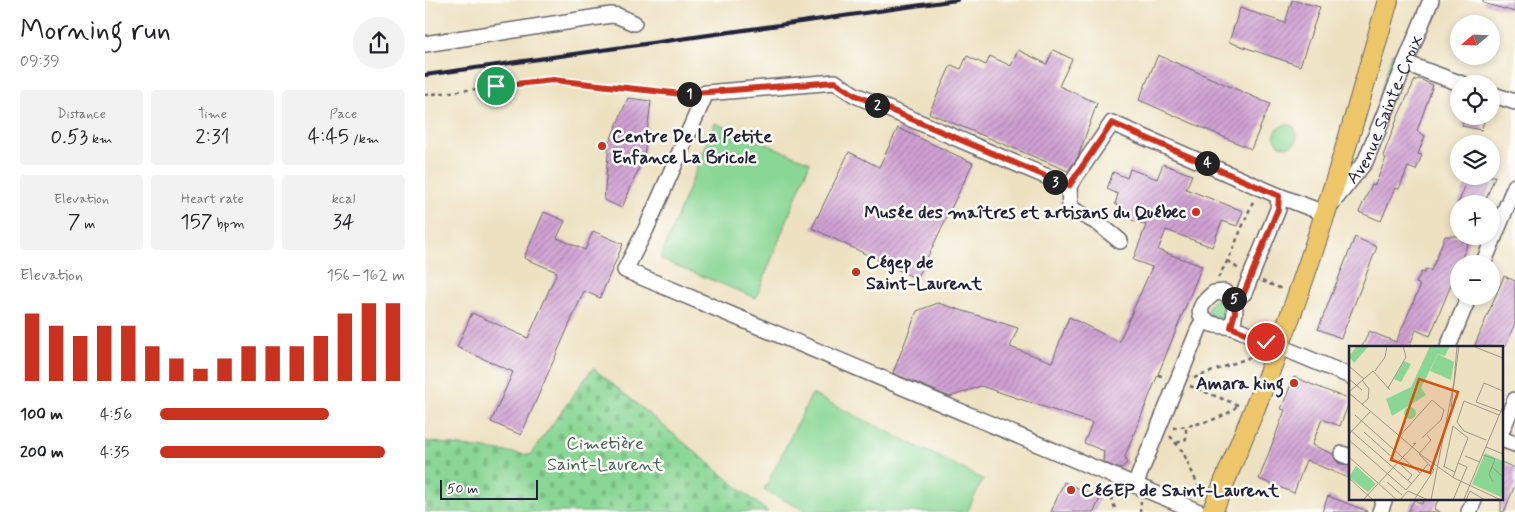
<!DOCTYPE html>
<html lang="en">
<head>
<meta charset="utf-8">
<style>
  :root { --surface:#fff; --page:#f2f2f2; --text:#202124; --muted:#757577; --accent:#c8321e }
  body { margin:0; font-family:Mynerve,sans-serif; background:var(--page); color:var(--text); height:100vh; display:flex; flex-direction:column; font-size:19px; white-space:nowrap }
  * { box-sizing:border-box; margin:0 }
  p { font-size:16px; color:var(--muted) }
  .icon { flex:none; width:28px; height:28px; fill:none; stroke:currentColor; stroke-width:2; stroke-linecap:round; stroke-linejoin:round }
  .map { position:relative; flex:1; overflow:hidden }
  .side { display:flex; flex-direction:column; background:var(--surface); width:425px }
  .side>* { flex:none }
  .needle { width:32px; rotate:251deg }
  .buttons { position:absolute; left:1025px; top:15px; display:grid; gap:10px }
  .buttons a { display:grid; place-items:center; width:50px; height:50px; border-radius:50%; background:var(--surface); box-shadow:0 2px 8px #0003; font-size:25px }
  .scale { position:absolute; left:15px; bottom:12px; width:98px; box-sizing:border-box; padding-left:5px; border:2px solid #22223b; border-top:0; font-size:14px; line-height:18px; white-space:nowrap; color:#22223b; -webkit-text-stroke:4px #fdfcf7; paint-order:stroke }
  .pin { position:absolute; display:grid; place-items:center; width:42px; height:42px; color:#fff; margin:-21px; border:2px solid #fff; border-radius:50%; box-shadow:0 1px 5px #0007 }
  .km { position:absolute; width:25px; height:25px; margin:-12px; border-radius:50%; background:#222; color:#fff; font-size:14px; line-height:25px; text-align:center }
  .round { display:grid; place-items:center; flex:none; width:52px; height:52px; border-radius:26px; background:var(--page) }
  .overview { display:flex; align-items:center; justify-content:space-between; height:85px; padding:0 20px }
  h1 { font-size:28px; font-weight:600; line-height:38px }
  .figures { display:grid; grid-template-columns:repeat(3,1fr); gap:8px; height:85px; padding:5px 20px }
  .figures div { display:grid; align-content:center; border-radius:5px; background:var(--page); text-align:center }
  .figures b { font-size:21px; font-weight:600 }
  .figures small { font-size:14px; font-weight:400 }
  .figures p { font-size:14px }
  .chart { height:140px; padding:10px 20px }
  .chart p { display:flex; justify-content:space-between }
  .chart svg { width:100%; height:90px; margin-top:5px; stroke:var(--accent); stroke-width:6 }
  ul { padding:0 20px; list-style:none; font-size:16px }
  li { display:grid; grid-template-columns:80px 60px 1fr; align-items:center; height:38px }
  li i { height:12px; border-radius:6px; background:var(--accent) }
  main { display:flex; flex:1; min-height:0 }
  .map>svg:first-child { display:block }
</style>
</head>
<body>
<main>
<section class="side">
<div class="overview"><div><h1>Morning run</h1><p>09:39</p></div><a class="round"><svg class="icon" aria-label="share" viewBox="0 0 24 24"><path d="M12 15V3M7 8l5-5 5 5M5 13v7h14v-7"/></svg></a></div>
<div class="figures">
<div><p>Distance</p><b>0.53<small> km</small></b></div>
<div><p>Time</p><b>2:31</b></div>
<div><p>Pace</p><b>4:45<small> /km</small></b></div>
</div>
<div class="figures">
<div><p>Elevation</p><b>7<small> m</small></b></div>
<div><p>Heart rate</p><b>157<small> bpm</small></b></div>
<div><p>kcal</p><b>34</b></div>
</div>
<div class="chart"><p><span>Elevation</span>156–162 m</p>
<svg viewBox="0 0 160 44" preserveAspectRatio="none"><path d="M5 44V11M15 44V17M25 44V22M35 44V17M45 44V17M55 44V27M65 44V33M75 44V38M85 44V33M95 44V27M105 44V27M115 44V27M125 44V22M135 44V11M145 44V6M155 44V6"/></svg>
</div>
<ul>
<li><b>100 m</b>4:56<i style="width:69%"></i></li>
<li><b>200 m</b>4:35<i style="width:92%"></i></li>
</ul>
</section>
<div class="map">
<svg width="1090" height="512" viewBox="0 0 1090 512">
  <defs>
    <pattern id="cemetery-stones" width="16" height="16" patternUnits="userSpaceOnUse" patternTransform="scale(1.25)"><rect width="16" height="16" fill="#8ad795"/><path d="M2 7V4a2 2 0 0 1 4 0v3zM10 15v-3a2 2 0 0 1 4 0v3z" fill="#77b881"/></pattern>
    <pattern id="building-hatch" width="6" height="6" patternUnits="userSpaceOnUse" patternTransform="scale(1.25)"><rect width="6" height="6" fill="#d0a1d3"/><path d="M-1 1l2-2M0 6l6-6M5 7l2-2" fill="none" stroke="#a883ac"/></pattern>
  </defs>
  <rect width="100%" height="100%" fill="#fdfcf7"/>
  <filter id="ink" filterUnits="userSpaceOnUse"><feTurbulence type="fractalNoise" baseFrequency=".02" numOctaves="2"/><feDisplacementMap in="SourceGraphic" scale="10" xChannelSelector="R" yChannelSelector="G"/><feConvolveMatrix kernelMatrix="1 2 1 2 8 2 1 2 1" color-interpolation-filters="sRGB"/></filter>
  <filter id="wash" filterUnits="userSpaceOnUse"><feTurbulence type="fractalNoise" baseFrequency=".0096" numOctaves="4" result="noise"/><feDisplacementMap in="SourceGraphic" scale="20" xChannelSelector="R" yChannelSelector="G"/><feGaussianBlur stdDeviation="1.12" result="paint"/><feColorMatrix in="noise" values="0 0 0 0 0 0 0 0 0 0 0 0 0 0 0 0 0 1.4 0 .05"/><feComposite in="paint" operator="in"/></filter>
  <g filter="url(#wash)">
    <rect width="100%" height="100%" fill="#ede1c1"/>
    <!-- grass -->
    <path fill="#8ad795" stroke="#567c68" d="M967 53 975 56 947 124Z
      M290 123 385 162 331 298 235 259Z
      M861 124 869 127 872 135 871 142 863 147 854 145 849 136 853 128Z
      M783 310a10 10 0 1 1 20 0a10 10 0 1 1-20 0Z
      M387 394 558 479 542 512H383L339 490Z"/>
    <!-- cemetery -->
    <path fill="url(#cemetery-stones)" stroke="#567c68" d="M168 368 343 512H0V441L105 455Z"/>
    <g id="blocks">
      <!-- building -->
      <path fill="url(#building-hatch)" d="M867 0 895 7 875 66 804 42 815 8 860 23Z
        M1058 0H1090V12L1058 3Z
        M593 50 622 64 628 50 647 59 634 86 672 103 653 157 643 171 504 113 526 65 536 69 542 56 561 65 565 56 586 66Z
        M733 55 845 104 826 149 714 100Z
        M994 79 1008 85 992 131 1000 136 993 154 997 155 991 170 983 167 974 189 970 188 956 221 934 212 947 184 950 185 961 158 958 156 974 114 990 80Z
        M203 98 226 101 219 156 197 208 179 200 184 143Z
        M1040 116H1061L1056 130 1037 126Z
        M473 128 548 163 492 279 387 228 424 152 454 167Z
        M738 164 767 175 761 189 818 211 812 226 797 221 787 247 741 230 733 250 777 266 700 456 702 463 695 469 678 462 679 451 659 443 667 423 556 386 525 397 468 373 492 311 513 303 593 328 585 347 627 362 644 317 694 342 727 267 708 260 721 225 695 216 698 208 690 204 693 194 682 189 688 172 702 178 705 169 732 179Z
        M1044 176H1070L1059 204H1033Z
        M119 212 140 221 132 238 160 250 168 231 198 244 175 298 159 291 96 435 66 422 88 372 32 347 47 313 103 338 132 272 99 258Z
        M1020 236H1046L1005 336 991 330 984 347H937L944 331 971 342 994 289V284L991 283 996 272 999 273 1001 269 1006 271Z
        M930 237 952 247 916 338 893 329Z
        M1079 276 1090 281V323L1080 347H1049Z
        M869 377 925 400 915 426 897 419 887 445 908 454 913 463 925 466V472L923 478 881 460 869 493 834 479 860 410 856 409Z
        M1076 462 1090 468V485L1079 512H1076Z
        M639 482 675 498 669 512H626Z
        M903 496 942 511V512H897Z
        M1000 498H1014L1009 509 1015 512H983L989 500 997 504Z"/>
    </g>
  </g>
  <g filter="url(#ink)">
    <use href="#blocks" fill-opacity="0" stroke="#69656a" stroke-width="1"/>
    <g fill="none" stroke-linecap="round" stroke-linejoin="round">
      <!-- minor casing -->
      <g stroke="#69656a" stroke-width="18">
        <g id="minor">
          <path d="M0 44 186 15 193 16 209 23"/>
          <path d="M980 63 1037 84"/>
          <path d="M1066 94 1090 102"/>
          <path id="s1" d="M644 186 687 123 854 196 899 213 940 162 1006 0"/>
          <path d="M695 241 673 223 645 208 644 186 430 95 410 82 281 93 221 229 200 270 774 512"/>
          <path d="M1058 264 1090 186"/>
          <path d="M808 301 819 293 853 209 854 196"/>
          <path d="M806 327C812 313 812 301 799 292L789 293C782 299 770 308 778 318 785 328 800 324 810 328 848 344 887 360 925 376"/>
          <path d="M1023 347 1044 296"/>
          <path d="M1076 432 1090 400"/>
          <path d="M1076 439 1090 444"/>
          <path d="M917 454 925 457"/>
          <path d="M710 485 775 326 780 320"/>
          <path d="M955 512 960 498"/>
          <path d="M1044 512 1050 498"/>
        </g>
      </g>
      <!-- major casing -->
      <g stroke="#69656a" stroke-width="22">
        <path id="major" d="M787 512C807 463 828 414 847 365 893 246 929 123 963 0"/>
      </g>
      <!-- path -->
      <path stroke="#69656a" stroke-width="2.5" stroke-dasharray="4 4" stroke-linecap="butt" d="M0 95 128 80 267 94
        M803 261 815 270
        M793 278 804 258 829 199
        M837 281 857 289
        M733 375 741 377
        M769 378 834 354
        M765 386 813 405
        M748 428C764 426 804 419 812 405
        M745 436 758 452 777 494
        M752 443 761 439V427
        M684 489 691 512
        M715 512 716 501"/>
      <!-- minor -->
      <use href="#minor" stroke="#fff" stroke-width="15"/>
      <!-- major -->
      <use href="#major" stroke="#ecc669" stroke-width="20"/>
      <!-- rail -->
      <path stroke="#22223b" stroke-width="4" d="M0 75 532 0"/>
    </g>
  </g>
  <g fill="none" stroke-linecap="round" stroke-linejoin="round" filter="url(#ink)">
    <!-- route casing -->
    <g stroke="#fff" stroke-width="10">
      <path id="route" d="M71 86 128 80 257 94 410 82 430 95 644 186 687 123 854 196 853 209 819 293 808 300 810 312 806 327 841 342"/>
    </g>
    <!-- route -->
    <use href="#route" stroke="#c8321e" stroke-width="6"/>
  </g>
  <!-- markers -->
  <g fill="#c8321e" stroke="#fdfcf7" stroke-width="2">
    <circle cx="177" cy="146" r="5"/>
    <circle cx="771" cy="212" r="5"/>
    <circle cx="431" cy="272" r="5"/>
    <circle cx="869" cy="383" r="5"/>
    <circle cx="646" cy="490" r="5"/>
  </g>
  <g text-anchor="middle" stroke-width="5" stroke-linejoin="round" paint-order="stroke">
    <!-- street labels -->
    <g font-size="18" fill="#22223b" stroke="#fdfcf7">
      <text dy="6" stroke="none"><textPath href="#s1" startOffset="428">Avenue Sainte-Croix</textPath></text>
    </g>
    <!-- poi labels -->
    <g font-size="18" font-weight="bold" fill="#22223b" stroke="#fdfcf7" text-anchor="start">
      <text x="187" y="142">Centre De La Petite<tspan x="187" dy="21">Enfance La Bricole</tspan></text>
      <text x="761" y="218" text-anchor="end">Musée des maîtres et artisans du Québec</text>
      <text x="441" y="268">Cégep de<tspan x="441" dy="21">Saint-Laurent</tspan></text>
      <text x="859" y="389" text-anchor="end">Amara king</text>
      <text x="656" y="496">CéGEP de Saint-Laurent</text>
    </g>
    <!-- park labels -->
    <g font-size="18" fill="#46615a" stroke="#fdfcf7">
      <text x="180" y="449">Cimetière<tspan x="180" dy="21">Saint-Laurent</tspan></text>
    </g>
  </g>
  <!-- overview -->
  <g transform="translate(924 346)">
    <rect width="154" height="154" fill="#ede1c1"/>
    <path d="M8 0 19 1 5 17 0 10ZM55 67a6 6 0 1 1 12 0a6 6 0 1 1-12 0Z" fill="#8ad795"/>
    <path d="M81 0H101L96 10 89 8 72 42 77 49 43 70 37 53 62 41ZM55 15 62 18 52 36 45 33ZM136 107 154 115V152L123 138Z" fill="#8ad795"/>
    <path d="M89 8 105 16 102 34 81 25ZM7 120 27 138 19 146 0 131Z" fill="#8ad795"/>
    <path fill="none" stroke="#9c958b" stroke-width="1" d="M126 1 154 12M0 20 15 33M26 25 36 11 38 0M0 33 13 44M39 42 57 11 54 0M1 45 24 25 41 44M0 47 75 111 105 132 152 154M127 56 135 37 154 45M127 56 154 66M13 58 19 53 20 43 13 34M102 61 110 0M6 69 71 127M0 83 63 138M15 86 63 129 59 134M0 88 21 66M50 91 83 54 95 64 92 74 73 92M0 94 57 144 79 118M137 94 115 85 108 76 115 55 150 69M137 101 154 108M134 109 146 113 143 121M116 110 131 116M0 111 48 154M94 120 106 126 104 131M95 121 104 80 119 92 109 117M0 132 24 154M38 136 53 149M144 136 140 128 143 121 154 131M115 153 154 60M14 154 67 97 64 98M51 154 59 145 79 154M65 154 85 124 70 108 82 94 78 89M82 154 105 36 108 0M104 154 118 121 109 117 106 126M117 154 121 145 136 154"/>
    <path fill="#d45411" fill-opacity="0.15" stroke="#d45411" stroke-width="2.5" d="M70 33 109 46 81 127 42 114Z"/>
    <rect width="154" height="154" fill="none" stroke="#22223b" stroke-width="2.5"/>
  </g>
</svg>
<div class="buttons">
<a><svg class="needle" viewBox="-14 -14 28 28"><path d="M0-13l5 13h-10z" fill="#e53935"/><path d="M0 13l5-13h-10z" fill="#757577"/></svg></a>
<a><svg class="icon" aria-label="locate" viewBox="0 0 24 24"><circle cx="12" cy="12" r="6"/><path d="M12 2v4M12 18v4M2 12h4M18 12h4"/></svg></a>
<a><svg class="icon" aria-label="layers" viewBox="0 0 24 24"><path d="M12 4l9 5-9 5-9-5zM3 14l9 5 9-5"/></svg></a>
<a>+</a>
<a>−</a>
</div>
<div class="scale">50 m</div>
<div class="pin" style="left:71px;top:86px;background:#1e9e55"><svg class="icon" aria-label="arrive" viewBox="0 0 24 24"><path d="M6 21V4h12l-3 4 3 4H6"/></svg></div>
<div class="pin" style="left:841px;top:342px;background:#d93025"><svg class="icon" aria-label="check" viewBox="0 0 24 24"><path d="M5 12l5 5 9-10"/></svg></div>
<b class="km" style="left:264px;top:94px">1</b>
<b class="km" style="left:452px;top:105px">2</b>
<b class="km" style="left:630px;top:182px">3</b>
<b class="km" style="left:782px;top:163px">4</b>
<b class="km" style="left:809px;top:299px">5</b>
</div>
</main>
</body>
</html>
